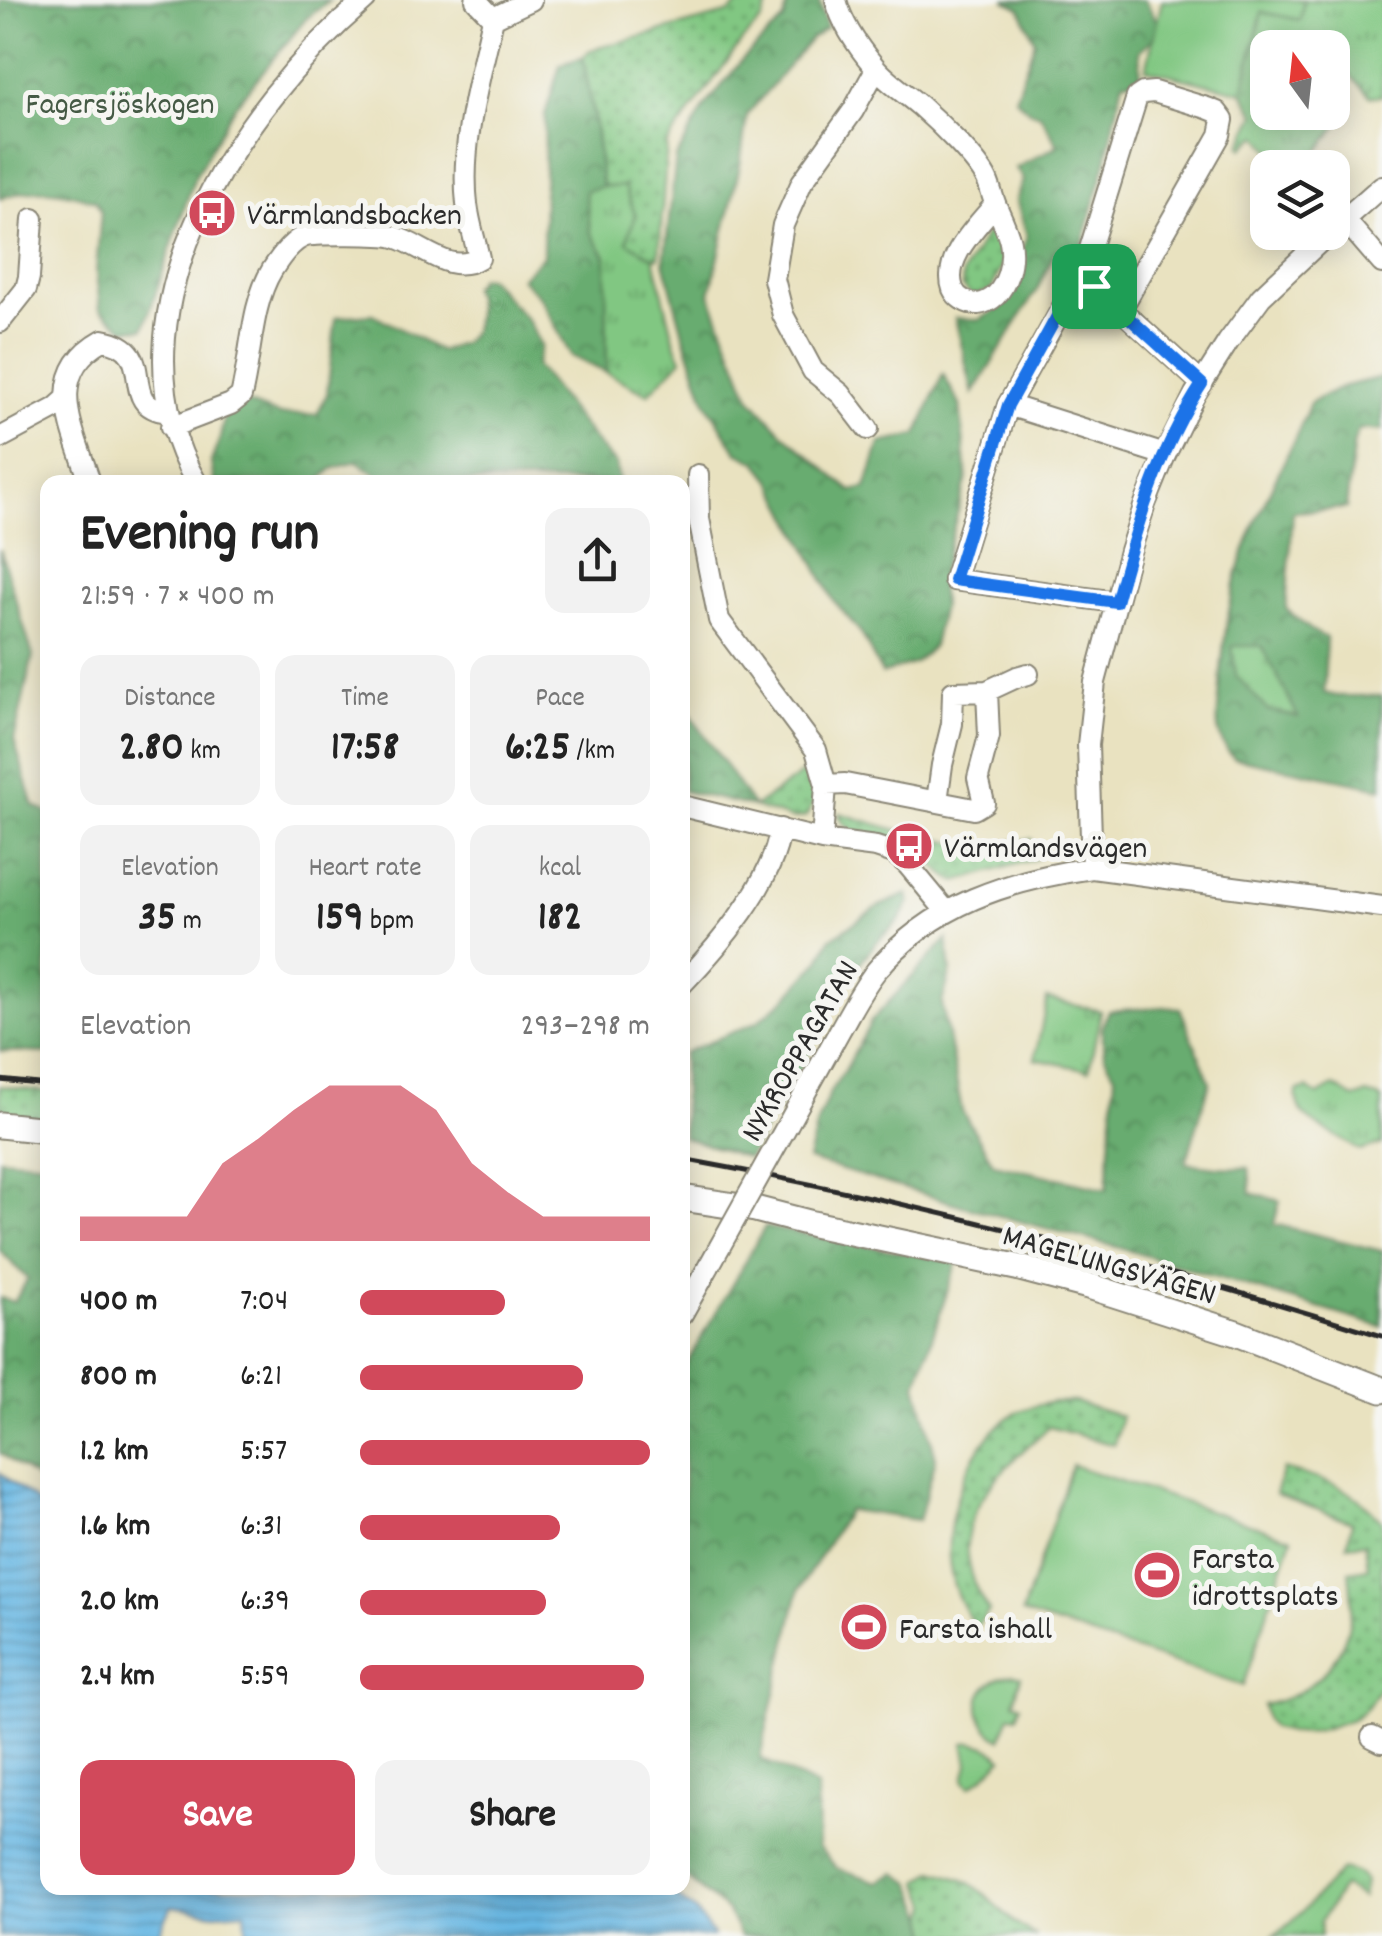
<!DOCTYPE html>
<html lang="en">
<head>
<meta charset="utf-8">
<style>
  :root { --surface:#fff; --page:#f2f2f2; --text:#222; --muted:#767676; --accent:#d1495b }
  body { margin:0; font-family:Dekko,sans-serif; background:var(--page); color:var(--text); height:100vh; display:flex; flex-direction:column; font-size:38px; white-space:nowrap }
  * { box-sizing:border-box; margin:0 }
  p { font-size:32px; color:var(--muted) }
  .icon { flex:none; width:55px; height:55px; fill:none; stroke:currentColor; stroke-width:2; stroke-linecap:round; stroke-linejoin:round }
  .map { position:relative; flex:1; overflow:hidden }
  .side { position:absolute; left:40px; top:475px; width:650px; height:1420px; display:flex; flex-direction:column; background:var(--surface); border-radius:20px; box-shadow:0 5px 25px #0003 }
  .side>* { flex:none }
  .needle { width:65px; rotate:345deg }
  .tools { position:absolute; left:1250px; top:30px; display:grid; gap:20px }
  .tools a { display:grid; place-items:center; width:100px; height:100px; border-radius:20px; background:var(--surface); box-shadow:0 5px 25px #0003; font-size:50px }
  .pin { position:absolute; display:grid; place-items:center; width:85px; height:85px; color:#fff; margin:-42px; border-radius:20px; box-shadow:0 5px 15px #0006 }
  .round { display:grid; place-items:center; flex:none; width:105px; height:105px; border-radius:20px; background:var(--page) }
  .headline { display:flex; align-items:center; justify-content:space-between; height:170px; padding:0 40px }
  h1 { font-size:55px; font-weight:700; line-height:75px }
  .figures { display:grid; grid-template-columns:repeat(3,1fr); gap:15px; height:170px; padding:10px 40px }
  .figures div { display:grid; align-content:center; border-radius:20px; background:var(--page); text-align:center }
  .figures b { font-size:42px; font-weight:700 }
  .figures small { font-size:28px; font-weight:400 }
  .figures p { font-size:28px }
  .chart { height:280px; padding:20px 40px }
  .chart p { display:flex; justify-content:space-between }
  .chart svg { width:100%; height:180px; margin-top:10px; fill:var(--accent); opacity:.7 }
  .primary-button { display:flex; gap:20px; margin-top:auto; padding:20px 40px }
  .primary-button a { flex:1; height:115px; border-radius:20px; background:var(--accent); color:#fff; font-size:40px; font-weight:700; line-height:115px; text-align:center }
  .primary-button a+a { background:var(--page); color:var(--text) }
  ul { padding:0 40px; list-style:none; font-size:32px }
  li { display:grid; grid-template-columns:160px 120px 1fr; align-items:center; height:75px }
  li i { height:25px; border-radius:12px; background:var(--accent) }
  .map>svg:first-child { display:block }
</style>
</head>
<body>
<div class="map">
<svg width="1382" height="1936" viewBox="0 0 1382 1936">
  <defs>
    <pattern id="grass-dots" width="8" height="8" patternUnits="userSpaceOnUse" patternTransform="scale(2.5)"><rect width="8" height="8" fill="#81c782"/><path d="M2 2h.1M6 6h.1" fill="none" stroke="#6aa26b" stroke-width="1.8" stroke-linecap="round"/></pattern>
    <pattern id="forest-crowns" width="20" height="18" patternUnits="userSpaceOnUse" patternTransform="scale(2.5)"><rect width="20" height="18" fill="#68ac70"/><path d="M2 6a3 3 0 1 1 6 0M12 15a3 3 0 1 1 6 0" fill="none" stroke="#568c5c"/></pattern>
    <pattern id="park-tufts" width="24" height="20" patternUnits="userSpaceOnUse" patternTransform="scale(2.5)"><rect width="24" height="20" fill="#81c782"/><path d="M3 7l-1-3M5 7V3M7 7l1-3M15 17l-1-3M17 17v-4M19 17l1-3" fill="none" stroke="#6aa26b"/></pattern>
    <pattern id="water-rules" width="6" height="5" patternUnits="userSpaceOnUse" patternTransform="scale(2.5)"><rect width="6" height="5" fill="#68b7e3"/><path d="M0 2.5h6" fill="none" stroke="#5695b8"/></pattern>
  </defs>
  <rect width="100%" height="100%" fill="#f6f6f2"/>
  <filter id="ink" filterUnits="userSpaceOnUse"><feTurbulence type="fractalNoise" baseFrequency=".01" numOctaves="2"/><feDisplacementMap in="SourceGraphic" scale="20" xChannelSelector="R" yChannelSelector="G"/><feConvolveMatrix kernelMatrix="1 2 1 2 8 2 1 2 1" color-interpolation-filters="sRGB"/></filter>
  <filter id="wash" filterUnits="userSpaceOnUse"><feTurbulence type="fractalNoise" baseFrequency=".0048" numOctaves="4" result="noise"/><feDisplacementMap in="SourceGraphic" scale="40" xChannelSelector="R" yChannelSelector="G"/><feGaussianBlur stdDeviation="2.25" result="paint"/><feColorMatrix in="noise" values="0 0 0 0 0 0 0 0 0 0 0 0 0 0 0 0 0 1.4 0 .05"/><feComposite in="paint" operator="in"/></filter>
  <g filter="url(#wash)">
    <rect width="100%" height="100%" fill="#e9e2c0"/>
    <!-- grass -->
    <path fill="url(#grass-dots)" stroke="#567956" stroke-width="2.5" d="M743 0H770L763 19 742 41 667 144 659 257 654 258 627 242 635 214 624 187H602L595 126 583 57 590 50 730 13Z
      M995 225 1006 257 991 290 973 296 962 287 963 273 988 230Z
      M812 767C815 787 819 801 805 817L793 819 754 807Z
      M839 813C881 825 925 840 968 844 989 846 1010 842 1031 839L1038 858 956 882C936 871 920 849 899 840 879 831 843 838 839 813Z
      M0 1086 47 1092V1119L0 1113Z
      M1052 1402H1075L1121 1416 1114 1445 1049 1427C991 1479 934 1530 989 1611L976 1627C940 1581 944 1532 963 1480 973 1454 991 1428 1015 1413 1025 1407 1040 1405 1052 1402Z
      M1283 1469C1328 1481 1350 1485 1382 1521V1685L1367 1708 1353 1719 1323 1729 1305 1733 1289 1732 1272 1728 1266 1720 1263 1705C1310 1696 1346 1660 1351 1612 1353 1599 1350 1584 1349 1571L1368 1568 1365 1543 1347 1545 1352 1522 1275 1494Z
      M934 1871C944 1875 956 1877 966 1881 993 1895 1008 1925 1037 1936H930L926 1916 930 1905 919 1881Z"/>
    <!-- forest -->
    <path fill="url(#forest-crowns)" stroke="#4a6c4e" stroke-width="2.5" d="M0 0H330L306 19 234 107 194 179 144 328 125 329 100 309 96 272 101 211 96 201C62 190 34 185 0 199Z
      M788 0H819L827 28 811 39 747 115 740 165 710 294 750 397 783 433 851 491 866 488 880 443 917 435 943 374 960 405 967 478 940 578 942 606 933 646 915 663 882 674 861 633 834 601 772 481 757 462 737 452 706 402 683 333 664 262 676 158 704 108 742 60 784 20Z
      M1004 0H1145L1157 21 1154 38 1139 51 1141 80 1123 81 1106 162 1082 246 1055 252 1038 288 973 394 955 318 979 320 1003 306 1027 236 1016 200 1023 179 1016 168 1058 145 1040 114 1029 111 1015 98 1035 41 1020 8Z
      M583 57 595 126 602 187 585 192 591 233 606 256 607 373 571 356 540 297 521 278 543 256 545 115 560 65Z
      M488 277 529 322 541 346 536 366 601 449 616 464 619 482H380L378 476 357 461 332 469 318 482H214L211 462 220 438 225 414 247 403 279 415 317 414 327 394 336 317 373 314 440 351C447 348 457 346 463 342 479 331 478 304 472 288L479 278Z
      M1382 377V431L1359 429 1354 441 1346 508 1293 512 1286 609 1311 630 1326 638 1324 693 1337 696H1382V788L1234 758C1211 735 1218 717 1220 687 1223 635 1231 585 1250 536 1267 491 1293 449 1310 403L1341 387Z
      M0 549 33 656 14 740 34 806 47 812V1053L0 1051Z
      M682 702 754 807 683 791Z
      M908 894 910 902 900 920 876 943 856 968 789 1089 748 1158 683 1137V1053L757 1022 785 999 820 960 830 939 879 906Z
      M947 939 951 971 942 1003 962 1111 994 1164 1107 1189 1115 1075 1104 1055 1102 1026 1109 1011 1163 1007 1180 1008 1210 1082 1186 1163 1217 1167 1249 1168 1251 1193 1280 1201 1274 1224 1382 1251V1327L1120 1248 963 1206 808 1160 817 1123 830 1092 849 1063 872 1020Z
      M0 1158 47 1162V1486L0 1453V1298L14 1302 28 1279 0 1251Z
      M765 1227 957 1262 917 1384 936 1458 919 1520 848 1510 799 1590 760 1758 817 1787 818 1847 837 1868 878 1882 896 1873 912 1883 926 1916 930 1936H740L727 1911 683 1876V1370Z"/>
    <!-- park -->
    <path fill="url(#park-tufts)" stroke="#567956" stroke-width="2.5" d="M1304 0H1380L1382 3V96H1370L1339 64 1333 65 1332 48H1268V112L1328 113 1338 124C1323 144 1313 167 1286 167L1258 135 1243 148 1241 145 1256 114 1243 92 1262 11 1299 20Z
      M624 186 635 214 627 242 654 258 675 343 682 359 648 394 607 373 606 256 591 233 585 191 602 187Z
      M1232 646H1262L1298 717 1267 710 1236 675Z
      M1047 999 1101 1011 1089 1070 1035 1059Z
      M1334 1086 1354 1098 1366 1094 1379 1097 1382 1101V1144L1360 1151C1351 1145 1341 1139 1331 1133 1313 1123 1294 1115 1297 1091L1307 1088 1318 1095Z
      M1342 1869 1356 1873 1365 1881 1362 1898 1343 1886 1321 1921 1320 1936H1273L1292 1922Z"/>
    <!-- garden -->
    <path fill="#81c782" stroke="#567956" stroke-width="2.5" d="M1162 0H1304L1300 20 1262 12 1243 92 1146 69Z
      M1072 1465 1292 1538 1243 1686 1022 1613Z
      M1014 1674 1021 1676 1014 1702 1021 1705 1017 1716 1010 1715 1001 1739C967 1719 973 1679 1014 1674Z
      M972 1742 987 1746 1003 1758C994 1766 979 1783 970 1786L964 1780 968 1764 964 1743Z"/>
    <!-- water -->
    <path fill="url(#water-rules)" stroke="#4a7187" stroke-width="2.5" d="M0 1473 47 1510 48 1888H665L695 1911 714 1936H247L245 1911 215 1913 172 1906 160 1931 163 1936H0Z"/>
  </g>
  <g filter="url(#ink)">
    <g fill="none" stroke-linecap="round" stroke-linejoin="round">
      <!-- minor casing -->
      <g stroke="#8a8676" stroke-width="24">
        <path id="minor" d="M836 0C842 24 858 47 874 66 886 81 905 93 920 106 937 121 978 160 987 180 991 189 993 199 997 208 1008 232 1016 248 1008 274 1003 289 994 302 978 304 967 304 957 298 953 289 942 258 978 226 995 204
          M493 18 531 0
          M1344 219 1382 263
          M1332 230 1382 186
          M1086 275 1079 278 1008 405 954 580 1116 602
          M1121 309 1220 135 1223 120 1217 112 1207 108 1154 92 1143 93 1137 97 1085 265 1086 275 1094 285 1202 384
          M0 322 26 289 29 277 33 219
          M1008 405 1165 455
          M171 427 231 404 241 396C251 358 251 304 272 270 279 259 291 242 303 237 313 233 384 234 395 237 422 245 450 276 479 258 475 240 469 222 467 204 460 142 480 78 493 18L476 0
          M868 429 841 394 813 371 783 315 774 279 783 225 802 182 853 111 876 69
          M0 438 56 408 65 400
          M698 475 699 519 719 620 816 750 826 785 822 840
          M90 482C74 431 42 374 103 340 162 350 114 406 168 412
          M196 482C100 315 239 108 365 0
          M987 691 1017 677 1028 674
          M826 785 845 784 974 809 984 803 978 778 989 736 987 691 953 692 952 724 942 765 937 801
          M682 806 822 840 876 847 894 853 908 865 946 911
          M1092 868 1088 745 1095 682 1130 551 1145 504 1165 455 1195 394 1228 342 1261 297 1330 232
          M682 984C717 948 775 880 780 829
          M788 1124C805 1093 823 1061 840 1030 851 1010 862 989 876 971 932 904 1008 880 1092 868L1382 907
          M682 1314 709 1266
          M1372 1737 1382 1742"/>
      </g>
      <!-- major casing -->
      <g stroke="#8a8676" stroke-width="29">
        <path id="major" d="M0 1125 48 1130
          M682 1198 755 1209 813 1224 1016 1267 1092 1287 1236 1333 1382 1390"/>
      </g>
      <!-- minor -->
      <use href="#minor" stroke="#fff" stroke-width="20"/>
      <!-- major -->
      <use href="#major" stroke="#fff" stroke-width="25"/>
      <!-- rail -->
      <path stroke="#2b2b2b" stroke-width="5" d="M0 1080 48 1085
        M682 1159C919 1202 1153 1264 1382 1336"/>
      <!-- minor-bridge casing -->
      <g stroke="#8a8676" stroke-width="24" stroke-linecap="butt">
        <path id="minor-bridge" d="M709 1266 788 1124"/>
      </g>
      <!-- minor-bridge -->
      <use href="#minor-bridge" stroke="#fff" stroke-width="20"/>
    </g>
  </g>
  <g fill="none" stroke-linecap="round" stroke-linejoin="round" filter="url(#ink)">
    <!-- route casing -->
    <g stroke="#fff" stroke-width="20">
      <path id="route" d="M1086 275 1094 286 1202 384C1159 449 1136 528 1116 602L954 580 1008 405 1078 278Z"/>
    </g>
    <!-- route -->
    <use href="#route" stroke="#1a73e8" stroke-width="12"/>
  </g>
  <!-- icons -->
  <defs>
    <g id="bus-disc" transform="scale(2.5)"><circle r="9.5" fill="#d1495b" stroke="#f6f6f2"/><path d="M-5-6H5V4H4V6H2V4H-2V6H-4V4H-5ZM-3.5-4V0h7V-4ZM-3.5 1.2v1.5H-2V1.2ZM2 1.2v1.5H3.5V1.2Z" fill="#fff"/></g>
    <g id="stadium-disc" transform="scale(2.5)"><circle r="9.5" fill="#d1495b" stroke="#f6f6f2"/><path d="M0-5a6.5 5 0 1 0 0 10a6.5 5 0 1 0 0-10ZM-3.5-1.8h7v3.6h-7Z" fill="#fff"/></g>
  </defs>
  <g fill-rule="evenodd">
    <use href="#bus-disc" x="212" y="213"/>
    <use href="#bus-disc" x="909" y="846"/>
    <use href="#stadium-disc" x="1157" y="1575"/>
    <use href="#stadium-disc" x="864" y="1627"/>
  </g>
  <g text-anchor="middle" stroke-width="10" stroke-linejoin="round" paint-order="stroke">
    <!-- park labels -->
    <g font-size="32" fill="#455a45" stroke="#f6f6f2">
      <text x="120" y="113">Fagersjöskogen</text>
    </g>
    <!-- poi labels -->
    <g font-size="32" fill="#2b2b2b" stroke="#f6f6f2" text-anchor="start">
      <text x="247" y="224">Värmlandsbacken</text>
      <text x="944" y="857">Värmlandsvägen</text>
      <text x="1192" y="1568">Farsta<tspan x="1192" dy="37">idrottsplats</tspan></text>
      <text x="899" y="1638">Farsta ishall</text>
    </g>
    <!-- street labels -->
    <g font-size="32" fill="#2b2b2b" stroke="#f6f6f2">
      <text transform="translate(798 1050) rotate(-60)" y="11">NYKROPPAGATAN</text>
      <text transform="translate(1110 1263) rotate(16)" y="11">MAGELUNGSVÄGEN</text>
    </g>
  </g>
</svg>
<div class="tools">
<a><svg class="needle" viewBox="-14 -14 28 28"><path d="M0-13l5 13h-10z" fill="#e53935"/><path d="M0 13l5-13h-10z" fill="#767676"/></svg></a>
<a><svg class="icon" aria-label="layers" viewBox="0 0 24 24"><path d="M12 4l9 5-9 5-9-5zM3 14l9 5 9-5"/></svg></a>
</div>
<div class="pin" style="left:1094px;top:286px;background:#1e9e55"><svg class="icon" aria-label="arrive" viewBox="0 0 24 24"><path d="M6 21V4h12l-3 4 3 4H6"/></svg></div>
<section class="side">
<div class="headline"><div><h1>Evening run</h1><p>21:59 · 7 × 400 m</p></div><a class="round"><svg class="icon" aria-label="share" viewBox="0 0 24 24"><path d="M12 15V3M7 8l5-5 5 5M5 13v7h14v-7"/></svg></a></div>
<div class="figures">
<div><p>Distance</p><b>2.80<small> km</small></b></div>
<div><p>Time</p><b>17:58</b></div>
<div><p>Pace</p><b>6:25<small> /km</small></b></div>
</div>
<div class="figures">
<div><p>Elevation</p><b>35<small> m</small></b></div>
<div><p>Heart rate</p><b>159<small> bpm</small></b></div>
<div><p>kcal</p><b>182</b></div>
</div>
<div class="chart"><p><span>Elevation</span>293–298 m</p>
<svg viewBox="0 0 160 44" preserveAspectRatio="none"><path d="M0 44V38L10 38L20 38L30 38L40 25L50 19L60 12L70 6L80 6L90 6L100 12L110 25L120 32L130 38L140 38L150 38L160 38V44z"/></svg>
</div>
<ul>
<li><b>400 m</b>7:04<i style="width:50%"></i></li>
<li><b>800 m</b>6:21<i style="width:77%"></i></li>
<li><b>1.2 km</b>5:57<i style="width:100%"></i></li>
<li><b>1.6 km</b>6:31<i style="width:69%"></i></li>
<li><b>2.0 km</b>6:39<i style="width:64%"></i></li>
<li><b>2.4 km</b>5:59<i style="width:98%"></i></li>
</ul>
<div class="primary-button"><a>Save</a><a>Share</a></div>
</section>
</div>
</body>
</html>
